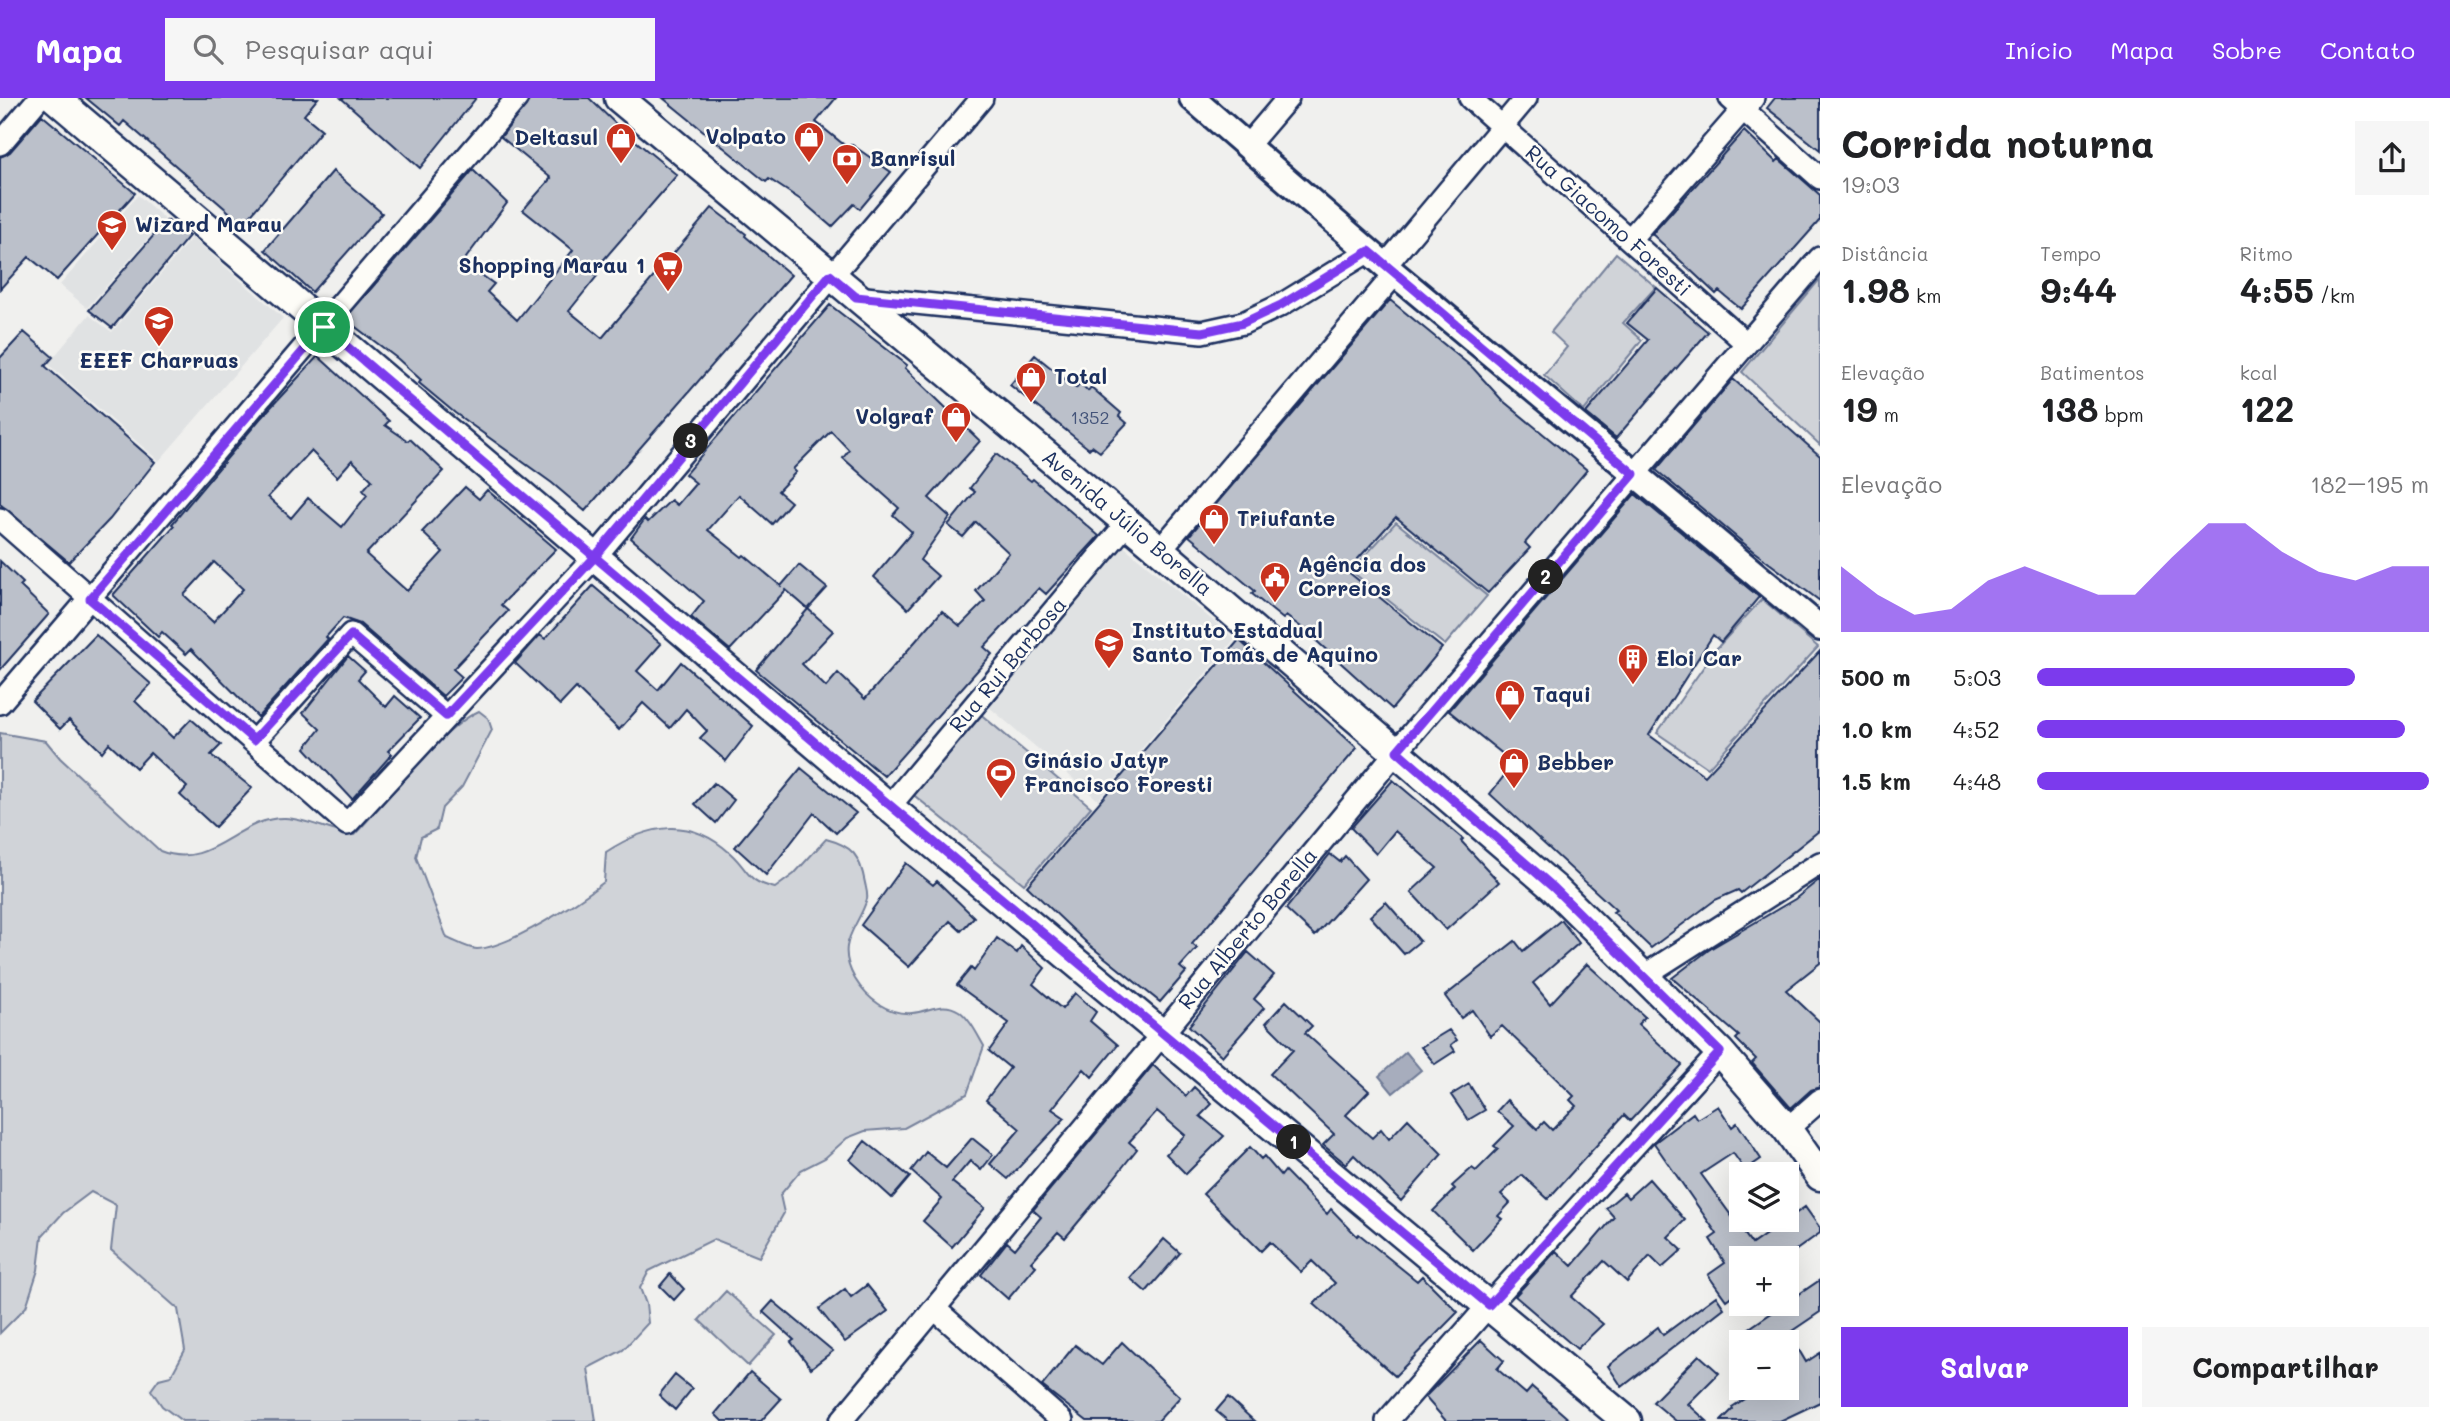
<!DOCTYPE html>
<html lang="pt">
<head>
<meta charset="utf-8">
<style>
  :root { --surface:#fff; --page:#f6f6f6; --text:#202124; --muted:#757577; --accent:#7c3aed }
  body { margin:0; font-family:Mali,sans-serif; background:var(--page); color:var(--text); height:100vh; display:flex; flex-direction:column; font-size:26px; white-space:nowrap }
  * { box-sizing:border-box; margin:0 }
  p { font-size:23px; color:var(--muted) }
  .icon { flex:none; width:38px; height:38px; fill:none; stroke:currentColor; stroke-width:2; stroke-linecap:round; stroke-linejoin:round }
  .map { position:relative; flex:1; overflow:hidden }
  .drawer { display:flex; flex-direction:column; background:var(--surface); width:630px }
  .drawer>* { flex:none }
  .fabs { position:absolute; left:1729px; top:1064px; display:grid; gap:14px }
  .fabs a { display:grid; place-items:center; width:70px; height:70px; border-radius:0px; background:var(--surface); box-shadow:0 7px 28px #0002; font-size:35px }
  .pin { position:absolute; display:grid; place-items:center; width:60px; height:60px; color:#fff; margin:-30px; border:4px solid #fff; border-radius:50%; box-shadow:0 2px 7px #0007 }
  .km { position:absolute; width:35px; height:35px; margin:-18px; border-radius:50%; background:#222; color:#fff; font-size:19px; line-height:35px; text-align:center }
  .round { display:grid; place-items:center; flex:none; width:74px; height:74px; border-radius:0px; background:var(--page) }
  .summary { display:flex; align-items:center; justify-content:space-between; height:119px; padding:0 21px }
  h1 { font-size:38px; font-weight:700; line-height:52px }
  .stats { display:grid; grid-template-columns:repeat(3,1fr); gap:10px; height:119px; padding:7px 21px }
  .stats div { display:grid; align-content:center }
  .stats b { font-size:35px; font-weight:700 }
  .stats small { font-size:19px; font-weight:400 }
  .stats p { font-size:19px }
  .chart { height:196px; padding:14px 21px }
  .chart p { display:flex; justify-content:space-between }
  .chart svg { width:100%; height:126px; margin-top:7px; fill:var(--accent); opacity:.7 }
  .primary-button { display:flex; gap:14px; margin-top:auto; padding:14px 21px }
  .primary-button a { flex:1; height:80px; border-radius:0px; background:var(--accent); color:#fff; font-size:28px; font-weight:700; line-height:80px; text-align:center }
  .primary-button a+a { background:var(--page); color:var(--text) }
  ul { padding:0 21px; list-style:none; font-size:23px }
  li { display:grid; grid-template-columns:112px 84px 1fr; align-items:center; height:52px }
  li i { height:18px; border-radius:9px; background:var(--accent) }
  header { display:flex; align-items:center; gap:42px; box-sizing:border-box; height:98px; padding:0 35px; background:var(--accent); color:#fff }
  header strong { font-size:33px }
  nav { display:flex; gap:38px; margin-inline-start:auto; font-size:24px }
  .search { width:490px; height:63px; background:var(--page); display:flex; align-items:center; gap:18px; box-sizing:border-box; padding:0 24px; border-radius:0px; color:var(--muted); font-size:26px }
  main { display:flex; flex:1; min-height:0 }
  .map>svg:first-child { display:block }
</style>
</head>
<body>
<header>
<strong>Mapa</strong>
<div class="search"><svg class="icon" aria-label="search" viewBox="0 0 24 24"><circle cx="10" cy="10" r="6"/><path d="M15 15l6 6"/></svg>Pesquisar aqui</div>
<nav><a>Início</a><a>Mapa</a><a>Sobre</a><a>Contato</a></nav>
</header>
<main>
<div class="map">
<svg width="1820" height="1323" viewBox="0 0 1820 1323">
  <rect width="100%" height="100%" fill="#f0f0ee"/>
  <filter id="ink" filterUnits="userSpaceOnUse"><feTurbulence type="fractalNoise" baseFrequency=".0143" numOctaves="2"/><feDisplacementMap in="SourceGraphic" scale="14" xChannelSelector="R" yChannelSelector="G"/><feConvolveMatrix kernelMatrix="1 2 1 2 8 2 1 2 1" color-interpolation-filters="sRGB"/></filter>
  <g filter="url(#ink)">
    <!-- built -->
    <path fill="#e0e2e3" d="M138 97 165 121 87 210 60 187Z
      M192 139 283 220 159 363 48 266 89 217 112 234Z
      M1121 446 1235 541 1098 702 982 603Z"/>
    <!-- green -->
    <path fill="#d0d3d8" stroke="#76819b" stroke-width="2" d="M1616 155 1656 189 1623 225 1642 242 1584 313 1544 277 1567 249 1551 234Z
      M1820 181V347L1742 274Z
      M1396 424 1487 498 1445 547 1351 473Z
      M1762 501 1818 549 1708 670 1657 635 1717 550Z
      M479 613 488 620 492 632 462 689 442 710 437 731 421 739 416 759 447 840C455 843 468 851 477 851 510 849 577 805 604 784L606 754C649 726 689 718 730 755 750 773 745 783 775 790L794 776 826 741C853 748 860 758 865 785 866 790 868 796 867 801 858 831 834 844 855 881 867 901 888 917 912 915 929 914 942 902 959 913 970 921 977 936 984 948L967 996 904 1030 865 1033 847 1040 825 1060 801 1072 780 1097 784 1115 759 1159 714 1141 649 1173 640 1190 646 1206 648 1225 623 1252 588 1270 596 1323H182L162 1308 151 1292 159 1281 171 1278 185 1252 178 1211 111 1152 116 1107 91 1094 63 1115 42 1138 38 1172 26 1209 0 1235V635L46 643 60 660 160 753C212 773 237 719 285 720 308 721 331 734 354 737 386 705 441 630 479 613Z
      M978 614 1091 709 1024 786 910 694Z
      M726 1193 776 1237 748 1268 699 1222Z"/>
    <!-- water -->
    <path fill="#a7adbd" stroke="#6f7b97" stroke-width="2" d="M1406 954 1421 972 1393 995 1379 978Z"/>
    <!-- building -->
    <path fill="#bbc0ca" stroke="#1b2f5e" stroke-width="2" fill-rule="evenodd" d="M86 0H318L304 17 322 32 243 126 124 23 120 28Z
      M341 0H476L420 70Z
      M531 0H589L621 31 677 77 593 174 597 178 569 213 602 240 712 110 746 136 745 138 791 177 585 413 552 385 455 315 419 285 421 282 398 261 345 221 473 72 507 105 463 164 494 186 487 194 517 222 573 152 523 112 551 80 501 39Z
      M663 0H836L816 24 848 50 851 46 891 74 860 111 854 106 832 129 801 102 769 81 766 84Z
      M1775 0H1820V52L1767 10Z
      M42 17 135 95 57 182 29 159 0 191V59L10 54Z
      M1744 33 1776 64 1779 61 1820 97V122L1741 211 1719 193 1716 196 1652 136Z
      M333 73 382 115 312 194 265 152Z
      M167 122 189 138 112 230 89 212Z
      M1657 190 1708 234 1616 340 1586 315 1648 242 1627 225Z
      M1390 202 1473 270 1502 302 1587 372 1525 445 1530 450 1488 495 1396 419 1347 473 1442 550 1392 611 1301 529 1286 518 1283 521 1252 496 1255 493 1189 438Z
      M830 207 907 267 905 270 980 343 929 400 950 419 920 462 938 478 908 511 874 479 912 434 893 417 899 410 843 360 849 352 831 333 793 371 796 374 778 393 791 404 772 426 739 397 708 432 742 459 744 457 781 488 799 467 827 490 808 511 786 492 730 552 691 519 704 503 631 440 645 421 648 424 671 402 677 407 696 385 685 376Z
      M24 234 53 259 45 268 155 364 110 421 69 464 0 406V260Z
      M1035 257 1076 290 1080 285 1088 293 1091 289 1121 315 1119 318 1127 325 1100 354 1092 348 1089 351 1010 287Z
      M318 258 389 323 385 327 408 343 410 341 444 373 366 456 407 493 443 454 422 434 465 389 479 401 487 392 556 451 501 507 508 513 453 571 462 579 443 598 360 526 343 520 326 539 328 541 258 619 191 551 186 556 162 534 158 539 113 497 174 428 172 426 260 321ZM311 353 337 379 352 362 372 382 363 392 367 397 342 429 308 400 291 420 268 399ZM214 464 243 491 213 524 184 497Z
      M1733 281 1820 358V503L1753 453 1656 372Z
      M996 356 1031 383 1033 381 1099 438 1046 496 1039 490 984 549 992 556 884 678 756 572 808 511 833 533 802 566 826 589 838 575 865 601 942 513 960 528 985 503 976 493 1009 455 976 424 963 439 948 427 975 394 970 390Z
      M1635 396 1759 499 1721 544 1713 537 1649 637 1705 678 1820 553V732L1741 795 1738 792 1715 802 1651 850 1613 814 1616 812 1490 696 1514 665 1449 613Z
      M0 463 23 485 20 488 49 516 0 572Z
      M593 488 661 546 637 573 658 592 681 564 753 628 726 663 700 640 707 633 686 611 670 630 643 605 619 632 576 590 560 607 515 565 540 537 545 541Z
      M96 537 151 586 135 603 173 640 191 621 221 647 211 657 252 690 215 729 180 697 187 689 150 655 136 670 109 645 102 654 69 622 60 631 32 603Z
      M1239 542 1357 650 1192 846 1197 850 1180 869 1186 874 1160 904 1088 846 1027 788Z
      M348 558 365 573 358 581 386 609 395 598 420 620 388 653 392 656 352 701 305 650 320 631 303 615Z
      M801 670 856 715 836 735 814 715 766 777 735 749Z
      M1393 682 1463 741 1461 743 1499 784 1446 832 1411 794 1437 770 1395 733 1376 756 1351 730Z
      M714 685 734 702 716 725 695 706Z
      M1330 756 1340 764 1345 758 1366 781 1315 838 1286 811Z
      M906 765 933 787 937 783 974 819 961 833 950 823 909 869 861 827Z
      M1820 781V865L1786 892 1820 924V989L1811 992 1791 1010 1752 965 1756 961 1736 941 1739 938 1672 880 1710 851 1795 801Z
      M1386 804 1420 843 1404 856 1370 818Z
      M1561 822 1579 845 1533 885 1550 906 1587 866 1645 919 1638 926 1682 967 1630 1023 1624 1017 1548 1101 1522 1077 1501 1096 1510 1105 1498 1118 1502 1121 1473 1152 1433 1113 1455 1091 1452 1088 1472 1070 1476 1073 1498 1051 1494 1048 1514 1028 1497 1013 1507 1002 1537 1031 1544 1024 1552 1032 1576 1008 1570 1002 1574 998 1502 928 1490 938 1472 912 1461 920 1445 898 1515 843 1523 853Z
      M997 840 1017 855 1021 848 1045 870 1033 886 1062 911 1075 895 1096 914 1090 923 1118 947 1092 979 1084 971 1052 1011 1065 1020 1008 1081 990 1066 1020 1031 986 1002 1010 970 989 953 1009 925 957 887 971 870 974 873Z
      M1248 854 1274 877 1254 901 1264 910 1222 958 1189 928Z
      M1286 903 1312 928 1305 935 1369 993 1346 1017 1372 1040 1381 1031 1389 1041 1408 1021 1442 1056 1401 1103 1354 1057 1346 1066 1323 1047 1334 1036 1270 976 1293 952 1266 925Z
      M1449 932 1457 942 1451 947 1455 953 1435 966 1421 949Z
      M1153 967 1186 998 1194 989 1212 1006 1200 1018 1224 1038 1186 1076 1166 1056 1185 1037 1157 1013 1129 1044 1137 1051 1095 1104 1065 1140 1058 1134 1031 1164 1036 1168 1008 1201 981 1177 1007 1144 1015 1151 1041 1119 1033 1112Z
      M1469 986 1485 1012 1468 1022 1451 997Z
      M1718 1008 1732 1029 1737 1025 1761 1061 1745 1072 1733 1055 1701 1076 1752 1146 1805 1109 1820 1130V1135L1785 1160H1741V1191L1726 1202 1708 1177 1725 1165 1710 1141 1717 1136 1654 1045 1693 1015 1697 1021Z
      M972 1040 993 1057 981 1072 970 1063 952 1084 985 1110 952 1149 923 1123 942 1101 911 1073 926 1054 946 1070Z
      M865 1043 910 1079 892 1100 850 1062Z
      M1250 1049 1261 1061 1264 1058 1281 1078 1285 1073 1327 1116 1331 1111 1357 1138 1359 1136 1417 1183 1422 1178 1458 1214 1395 1278 1314 1206 1335 1185 1312 1163 1301 1174 1270 1144 1261 1153 1203 1096Z
      M1649 1081 1685 1122 1668 1139 1682 1152 1662 1170 1650 1158 1627 1184 1604 1163 1571 1199 1603 1226 1577 1251 1515 1198 1556 1153 1572 1168 1614 1119 1606 1110 1624 1095 1628 1100Z
      M1164 1141 1180 1155 1146 1194 1130 1180Z
      M670 1176 684 1191 674 1202 660 1188Z
      M1820 1182V1214L1789 1235 1806 1264 1820 1255V1304L1780 1323H1721L1733 1311 1732 1309 1761 1290H1787V1244H1757L1748 1231Z
      M867 1187 888 1213 845 1244 819 1211 845 1191 851 1199Z
      M1716 1198 1724 1210 1622 1289 1608 1268 1658 1229 1663 1237Z
      M773 1203 833 1253 811 1270 791 1244 794 1242 763 1214Z
      M1481 1242 1504 1263 1497 1271 1526 1296 1532 1289 1571 1323H1446L1425 1299Z
      M1122 1244 1180 1299 1158 1323H1087L1042 1288 1075 1247 1102 1267Z
      M1699 1257 1719 1275 1688 1306 1707 1323H1676L1653 1304Z
      M750 1274 781 1301 761 1323H722L715 1316Z
      M675 1277 692 1291 675 1312 659 1297Z
      M1228 1299 1254 1323H1228L1216 1313Z"/>
    <g fill="none" stroke-linecap="round" stroke-linejoin="round">
      <!-- minor casing -->
      <g stroke="#1b2f5e" stroke-width="26">
        <path id="minor" d="M1470 0 1746 245
          M1730 0 1820 80
          M0 46 39 0
          M1248 47 1288 0
          M1630 141 1753 0
          M1385 168 1526 0
          M856 199 1202 234 1243 225 1281 207 1369 153
          M0 421 347 726 594 460 982 0
          M1160 452 1395 176
          M0 605 517 0
          M255 642 351 536 446 618
          M889 709 1127 425
          M1645 877 1820 765
          M1787 1031 1820 1002
          M936 1212 1062 1323
          M841 1323 1397 653 1820 160
          M1387 1323 1489 1207 1720 954"/>
      </g>
      <!-- tertiary casing -->
      <g stroke="#1b2f5e" stroke-width="30">
        <path id="tertiary" d="M1192 0 1395 176 1820 530"/>
      </g>
      <!-- secondary casing -->
      <g stroke="#1b2f5e" stroke-width="33">
        <path id="secondary" d="M55 0 889 709 1627 1323
          M619 0 1160 452 1554 790 1720 954 1787 1031 1820 1078"/>
      </g>
      <!-- minor -->
      <use href="#minor" stroke="#fdfcf7" stroke-width="21"/>
      <!-- tertiary -->
      <use href="#tertiary" stroke="#fdfcf7" stroke-width="24"/>
      <!-- secondary -->
      <use href="#secondary" stroke="#fdfcf7" stroke-width="28"/>
    </g>
  </g>
  <g fill="none" stroke-linecap="round" stroke-linejoin="round" filter="url(#ink)">
    <!-- route casing -->
    <g stroke="#fff" stroke-width="14">
      <path id="route" d="M324 229C709 558 1099 882 1489 1207L1720 954 1554 790 1397 653 1634 376 1369 153 1281 207 1243 225 1202 234 856 199 830 177 594 460 446 618 351 537 254 642 90 501 324 229"/>
    </g>
    <!-- route -->
    <use href="#route" stroke="#7c3aed" stroke-width="9"/>
  </g>
  <!-- icons -->
  <defs>
    <g id="shop-pin" transform="scale(1.575)"><path d="M0 17L-7.5 6A9.5 9.5 0 1 1 7.5 6Z" fill="#c8321e" stroke="#fdfcf7"/><path d="M-5-2.5h2.3a2.7 3.5 0 0 1 5.4 0H5L5.5 6h-11ZM-1.5-2.5h3a1.5 2.3 0 0 0-3 0Z" fill="#fff"/></g>
    <g id="bank-pin" transform="scale(1.575)"><path d="M0 17L-7.5 6A9.5 9.5 0 1 1 7.5 6Z" fill="#c8321e" stroke="#fdfcf7"/><path d="M-6-4H6V4H-6ZM0-2.3a2.3 2.3 0 1 0 0 4.6a2.3 2.3 0 1 0 0-4.6Z" fill="#fff"/></g>
    <g id="school-pin" transform="scale(1.575)"><path d="M0 17L-7.5 6A9.5 9.5 0 1 1 7.5 6Z" fill="#c8321e" stroke="#fdfcf7"/><path d="M0-5L7-2L0 1L-7-2ZM-4 1L0 2.5L4 1V4Q0 6-4 4Z" fill="#fff"/></g>
    <g id="supermarket-pin" transform="scale(1.575)"><path d="M0 17L-7.5 6A9.5 9.5 0 1 1 7.5 6Z" fill="#c8321e" stroke="#fdfcf7"/><path d="M-6-5.5h2.5l.6 2H6L4.5 2H-2.5L-4.4-4H-6ZM-1.5 3.2a1.3 1.3 0 1 0 .1 0ZM3 3.2a1.3 1.3 0 1 0 .1 0Z" fill="#fff"/></g>
    <g id="civic-pin" transform="scale(1.575)"><path d="M0 17L-7.5 6A9.5 9.5 0 1 1 7.5 6Z" fill="#c8321e" stroke="#fdfcf7"/><path d="M-.6-6.5H3V-4.5H.6V-3L4-1V1h2V6H-6V1h2V-1L-.6-3ZM-1.2 2.5V6h2.4V2.5Z" fill="#fff"/></g>
    <g id="building-pin" transform="scale(1.575)"><path d="M0 17L-7.5 6A9.5 9.5 0 1 1 7.5 6Z" fill="#c8321e" stroke="#fdfcf7"/><path d="M-4-6H4V6H1V3H-1V6H-4ZM-2.5-4.3h1.7v1.8h-1.7ZM.8-4.3h1.7v1.8H.8ZM-2.5-1h1.7V.8h-1.7ZM.8-1h1.7V.8H.8Z" fill="#fff"/></g>
    <g id="stadium-pin" transform="scale(1.575)"><path d="M0 17L-7.5 6A9.5 9.5 0 1 1 7.5 6Z" fill="#c8321e" stroke="#fdfcf7"/><path d="M0-5a6.5 5 0 1 0 0 10a6.5 5 0 1 0 0-10ZM-3.5-1.8h7v3.6h-7Z" fill="#fff"/></g>
  </defs>
  <g fill-rule="evenodd">
    <use href="#shop-pin" x="809" y="39"/>
    <use href="#shop-pin" x="621" y="40"/>
    <use href="#bank-pin" x="847" y="61"/>
    <use href="#school-pin" x="112" y="127"/>
    <use href="#supermarket-pin" x="668" y="168"/>
    <use href="#school-pin" x="159" y="223"/>
    <use href="#shop-pin" x="1031" y="279"/>
    <use href="#shop-pin" x="956" y="319"/>
    <use href="#shop-pin" x="1214" y="421"/>
    <use href="#civic-pin" x="1275" y="479"/>
    <use href="#school-pin" x="1109" y="545"/>
    <use href="#building-pin" x="1633" y="561"/>
    <use href="#shop-pin" x="1510" y="597"/>
    <use href="#shop-pin" x="1514" y="665"/>
    <use href="#stadium-pin" x="1001" y="675"/>
  </g>
  <g text-anchor="middle" stroke-width="5" stroke-linejoin="round" paint-order="stroke">
    <!-- number labels -->
    <g font-size="18" fill="#435379">
      <text x="1090" y="326">1352</text>
    </g>
    <!-- poi labels -->
    <g font-size="21" font-weight="bold" fill="#1b2f5e" stroke="#fdfcf7" text-anchor="start">
      <text x="786" y="46" text-anchor="end">Volpato</text>
      <text x="598" y="47" text-anchor="end">Deltasul</text>
      <text x="870" y="68">Banrisul</text>
      <text x="135" y="134">Wizard Marau</text>
      <text x="645" y="175" text-anchor="end">Shopping Marau 1</text>
      <text x="159" y="270" text-anchor="middle">EEEF Charruas</text>
      <text x="1054" y="286">Total</text>
      <text x="933" y="326" text-anchor="end">Volgraf</text>
      <text x="1237" y="428">Triufante</text>
      <text x="1298" y="474">Agência dos<tspan x="1298" dy="24">Correios</tspan></text>
      <text x="1132" y="540">Instituto Estadual<tspan x="1132" dy="24">Santo Tomás de Aquino</tspan></text>
      <text x="1656" y="568">Eloi Car</text>
      <text x="1533" y="604">Taqui</text>
      <text x="1024" y="670">Ginásio Jatyr<tspan x="1024" dy="24">Francisco Foresti</tspan></text>
      <text x="1537" y="672">Bebber</text>
    </g>
    <!-- street labels -->
    <g font-size="21" fill="#1b2f5e" stroke="#fdfcf7">
      <text transform="translate(1608 123) rotate(42)" y="7">Rua Giacomo Foresti</text>
      <text transform="translate(1127 425) rotate(40)" y="7">Avenida Júlio Borella</text>
      <text transform="translate(1008 567) rotate(-50)" y="7">Rua Rui Barbosa</text>
      <text transform="translate(1248 831) rotate(-50)" y="7">Rua Alberto Borella</text>
    </g>
  </g>
</svg>
<div class="fabs">
<a><svg class="icon" aria-label="layers" viewBox="0 0 24 24"><path d="M12 4l9 5-9 5-9-5zM3 14l9 5 9-5"/></svg></a>
<a>+</a>
<a>−</a>
</div>
<div class="pin" style="left:324px;top:229px;background:#1e9e55"><svg class="icon" aria-label="arrive" viewBox="0 0 24 24"><path d="M6 21V4h12l-3 4 3 4H6"/></svg></div>
<b class="km" style="left:1294px;top:1044px">1</b>
<b class="km" style="left:1546px;top:479px">2</b>
<b class="km" style="left:691px;top:343px">3</b>
</div>
<section class="drawer">
<div class="summary"><div><h1>Corrida noturna</h1><p>19:03</p></div><a class="round"><svg class="icon" aria-label="share" viewBox="0 0 24 24"><path d="M12 15V3M7 8l5-5 5 5M5 13v7h14v-7"/></svg></a></div>
<div class="stats">
<div><p>Distância</p><b>1.98<small> km</small></b></div>
<div><p>Tempo</p><b>9:44</b></div>
<div><p>Ritmo</p><b>4:55<small> /km</small></b></div>
</div>
<div class="stats">
<div><p>Elevação</p><b>19<small> m</small></b></div>
<div><p>Batimentos</p><b>138<small> bpm</small></b></div>
<div><p>kcal</p><b>122</b></div>
</div>
<div class="chart"><p><span>Elevação</span>182–195 m</p>
<svg viewBox="0 0 160 44" preserveAspectRatio="none"><path d="M0 44V21L10 31L20 38L30 36L40 26L50 21L60 26L70 31L80 31L90 18L100 6L110 6L120 16L130 23L140 26L150 21L160 21V44z"/></svg>
</div>
<ul>
<li><b>500 m</b>5:03<i style="width:81%"></i></li>
<li><b>1.0 km</b>4:52<i style="width:94%"></i></li>
<li><b>1.5 km</b>4:48<i style="width:100%"></i></li>
</ul>
<div class="primary-button"><a>Salvar</a><a>Compartilhar</a></div>
</section>
</main>
</body>
</html>
